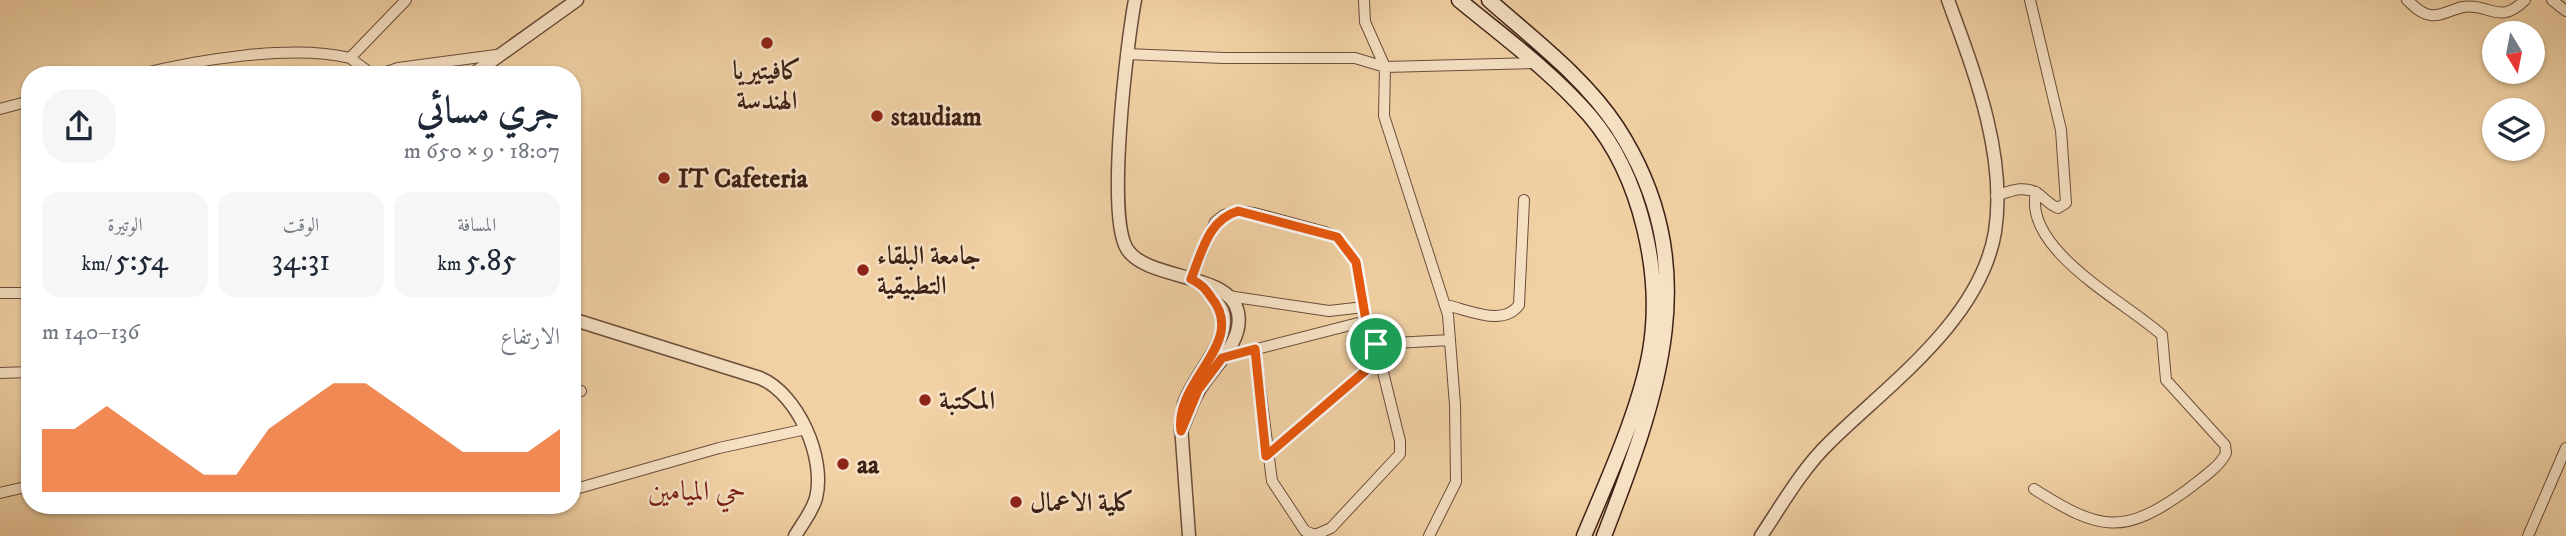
<!DOCTYPE html>
<html lang="ar">
<head>
<meta charset="utf-8">
<style>
  :root { --surface:#fff; --page:#f6f6f7; --text:#1f2937; --muted:#747a83; --accent:#ea580c }
  body { margin:0; font-family:"IM FELL DW Pica",Amiri,serif; background:var(--page); color:var(--text); direction:rtl; height:100vh; display:flex; flex-direction:column; font-size:26px; white-space:nowrap }
  * { box-sizing:border-box; margin:0 }
  p { font-size:23px; color:var(--muted) }
  .icon { flex:none; width:38px; height:38px; fill:none; stroke:currentColor; stroke-width:2; stroke-linecap:round; stroke-linejoin:round }
  .map { position:relative; flex:1; overflow:hidden; direction:ltr }
  .sheet { position:absolute; left:21px; top:66px; width:560px; height:448px; display:flex; flex-direction:column; background:var(--surface); border-radius:28px; box-shadow:0 2px 5px #0004; direction:rtl }
  .sheet>* { flex:none }
  .needle { width:46px; rotate:170deg }
  .controls { position:absolute; left:2482px; top:21px; display:grid; gap:14px }
  .controls a { display:grid; place-items:center; width:63px; height:63px; border-radius:50%; background:var(--surface); box-shadow:0 2px 5px #0004; font-size:35px }
  .pin { position:absolute; display:grid; place-items:center; width:60px; height:60px; color:#fff; margin:-30px; border:4px solid #fff; border-radius:50%; box-shadow:0 2px 7px #0007 }
  .round { display:grid; place-items:center; flex:none; width:74px; height:74px; border-radius:28px; background:var(--page) }
  .head { display:flex; align-items:center; justify-content:space-between; height:119px; padding:0 21px }
  h1 { font-size:38px; font-weight:600; line-height:52px }
  .stats { display:grid; grid-template-columns:repeat(3,1fr); gap:10px; height:119px; padding:7px 21px }
  .stats div { display:grid; align-content:center; border-radius:18px; background:var(--page); text-align:center }
  .stats b { font-size:30px; font-weight:600 }
  .stats small { font-size:19px; font-weight:400 }
  .stats p { font-size:19px }
  .chart { height:196px; padding:14px 21px }
  .chart p { display:flex; justify-content:space-between }
  .chart svg { width:100%; height:126px; margin-top:7px; fill:var(--accent); opacity:.7 }
  .map>svg:first-child { display:block }
</style>
</head>
<body>
<div class="map">
<svg width="2566" height="536" viewBox="0 0 2566 536">
  <rect width="100%" height="100%" fill="#f1d1a4"/>
  <filter id="stains"><feTurbulence type="fractalNoise" baseFrequency=".00286" numOctaves="4"/><feColorMatrix values="0 0 0 0 .2 0 0 0 0 .09 0 0 0 0 .02 0 0 0 .5 -.17"/></filter>
  <radialGradient id="worn" r=".72"><stop offset=".6" stop-color="#630" stop-opacity="0"/><stop offset="1" stop-color="#630" stop-opacity=".3"/></radialGradient>
  <g fill="none" stroke-linecap="round" stroke-linejoin="round">
    <!-- minor casing -->
    <g stroke="#6b4d3a" stroke-width="12">
      <path id="minor" d="M1364 0 1365 22 1385 67 1384 116 1448 315 1455 405 1456 482 1429 536
        M2407 0C2414 6 2421 14 2430 15 2441 17 2452 9 2463 7 2490 3 2499 26 2525 0
        M2552 0 2566 11
        M1126 54 1224 58H1355L1385 67 1535 63
        M137 75C195 60 291 44 350 58
        M373 75 350 58 406 0
        M378 75 398 68 496 55
        M0 109 30 101
        M1996 196C2010 191 2026 184 2040 195 2046 200 2050 205 2058 208L2066 203 2061 130 2030 0
        M1191 279 1215 222 1224 215 1238 211 1254 213 1325 232 1337 237 1356 262 1366 321 1376 344 1450 340
        M0 293H30
        M1228 296 1329 311 1364 307
        M1446 305C1469 310 1503 327 1519 305L1524 200
        M1255 349 1272 481 1305 531 1315 535 1331 528 1400 454V441L1376 344
        M1222 358 1366 321
        M0 373 30 372
        M572 390 581 391
        M1266 456 1378 361
        M579 488 719 448 806 429
        M2034 489C2100 531 2123 536 2187 490 2199 480 2220 467 2226 453L2225 445 2166 380 2162 335C2124 301 2023 250 2036 192
        M0 493 30 486
        M2528 536 2566 448"/>
    </g>
    <!-- tertiary casing -->
    <g stroke="#6b4d3a" stroke-width="15">
      <path id="tertiary" d="M1135 0C1127 42 1106 216 1127 249 1147 281 1231 272 1238 313 1244 343 1211 368 1198 392 1191 404 1187 418 1181 431
        M472 75 577 0
        M572 319 760 378C798 394 826 458 816 498 812 512 802 524 795 536
        M1184 404C1192 377 1234 337 1222 310 1217 301 1208 292 1202 284
        M1181 425 1189 536
        M1761 536C1783 503 1802 469 1830 442 1889 384 1980 320 1995 232 2007 155 1974 71 1948 0"/>
    </g>
    <!-- secondary casing -->
    <g stroke="#3e2116" stroke-width="17">
      <path id="secondary" d="M1459 0C1504 37 1552 72 1590 116 1641 176 1663 275 1650 351 1640 409 1607 481 1584 536
        M1489 0C1533 39 1584 77 1617 127 1707 266 1658 396 1604 536"/>
    </g>
    <!-- minor -->
    <use href="#minor" stroke="#f6e1c4" stroke-width="10"/>
    <!-- tertiary -->
    <use href="#tertiary" stroke="#f6e1c4" stroke-width="12"/>
    <!-- secondary -->
    <use href="#secondary" stroke="#f6e1c4" stroke-width="14"/>
  </g>
  <g fill="none" stroke-linecap="round" stroke-linejoin="round">
    <!-- route casing -->
    <g stroke="#fff" stroke-width="14">
      <path id="route" d="M1238 211 1337 237 1356 262 1366 321 1376 344 1378 360 1266 456 1255 349 1222 358 1198 390 1181 431C1174 379 1249 343 1211 297 1205 288 1201 284 1191 279 1202 252 1208 220 1238 211Z"/>
    </g>
    <!-- route -->
    <use href="#route" stroke="#ea580c" stroke-width="9"/>
  </g>
  <!-- markers -->
  <g fill="#8f2418" stroke="#f6e1c4" stroke-width="2.5">
    <circle cx="767" cy="43" r="7"/>
    <circle cx="877" cy="116" r="7"/>
    <circle cx="664" cy="178" r="7"/>
    <circle cx="863" cy="270" r="7"/>
    <circle cx="925" cy="400" r="7"/>
    <circle cx="843" cy="464" r="7"/>
    <circle cx="1016" cy="502" r="7"/>
  </g>
  <g text-anchor="middle" stroke-width="5" stroke-linejoin="round" paint-order="stroke">
    <!-- poi labels -->
    <g font-size="26" font-weight="bold" fill="#3e2116" stroke="#f6e1c4" text-anchor="start">
      <text x="767" y="79" text-anchor="middle">كافيتيريا<tspan x="767" dy="30">الهندسة</tspan></text>
      <text x="891" y="125">staudiam</text>
      <text x="678" y="187">IT Cafeteria</text>
      <text x="877" y="264">جامعة البلقاء<tspan x="877" dy="30">التطبيقية</tspan></text>
      <text x="939" y="409">المكتبة</text>
      <text x="857" y="473">aa</text>
      <text x="1030" y="511">كلية الاعمال</text>
    </g>
    <!-- neighbourhood labels -->
    <g font-size="28" fill="#7a1f14" stroke="#f6e1c4">
      <text x="697" y="500">حي الميامين</text>
    </g>
  </g>
  <rect width="100%" height="100%" filter="url(#stains)"/>
  <rect width="100%" height="100%" fill="url(#worn)"/>
</svg>
<div class="controls">
<a><svg class="needle" viewBox="-14 -14 28 28"><path d="M0-13l5 13h-10z" fill="#e53935"/><path d="M0 13l5-13h-10z" fill="#747a83"/></svg></a>
<a><svg class="icon" aria-label="layers" viewBox="0 0 24 24"><path d="M12 4l9 5-9 5-9-5zM3 14l9 5 9-5"/></svg></a>
</div>
<div class="pin" style="left:1376px;top:344px;background:#1e9e55"><svg class="icon" aria-label="arrive" viewBox="0 0 24 24"><path d="M6 21V4h12l-3 4 3 4H6"/></svg></div>
<section class="sheet">
<div class="head"><div><h1>جري مسائي</h1><p>18:07 · 9 × 650 m</p></div><a class="round"><svg class="icon" aria-label="share" viewBox="0 0 24 24"><path d="M12 15V3M7 8l5-5 5 5M5 13v7h14v-7"/></svg></a></div>
<div class="stats">
<div><p>المسافة</p><b>5.85<small> km</small></b></div>
<div><p>الوقت</p><b>34:31</b></div>
<div><p>الوتيرة</p><b>5:54<small> /km</small></b></div>
</div>
<div class="chart"><p><span>الارتفاع</span>136–140 m</p>
<svg viewBox="0 0 160 44" preserveAspectRatio="none"><path d="M0 44V22L10 22L20 14L30 22L40 30L50 38L60 38L70 22L80 14L90 6L100 6L110 14L120 22L130 30L140 30L150 30L160 22V44z"/></svg>
</div>
</section>
</div>
</body>
</html>
